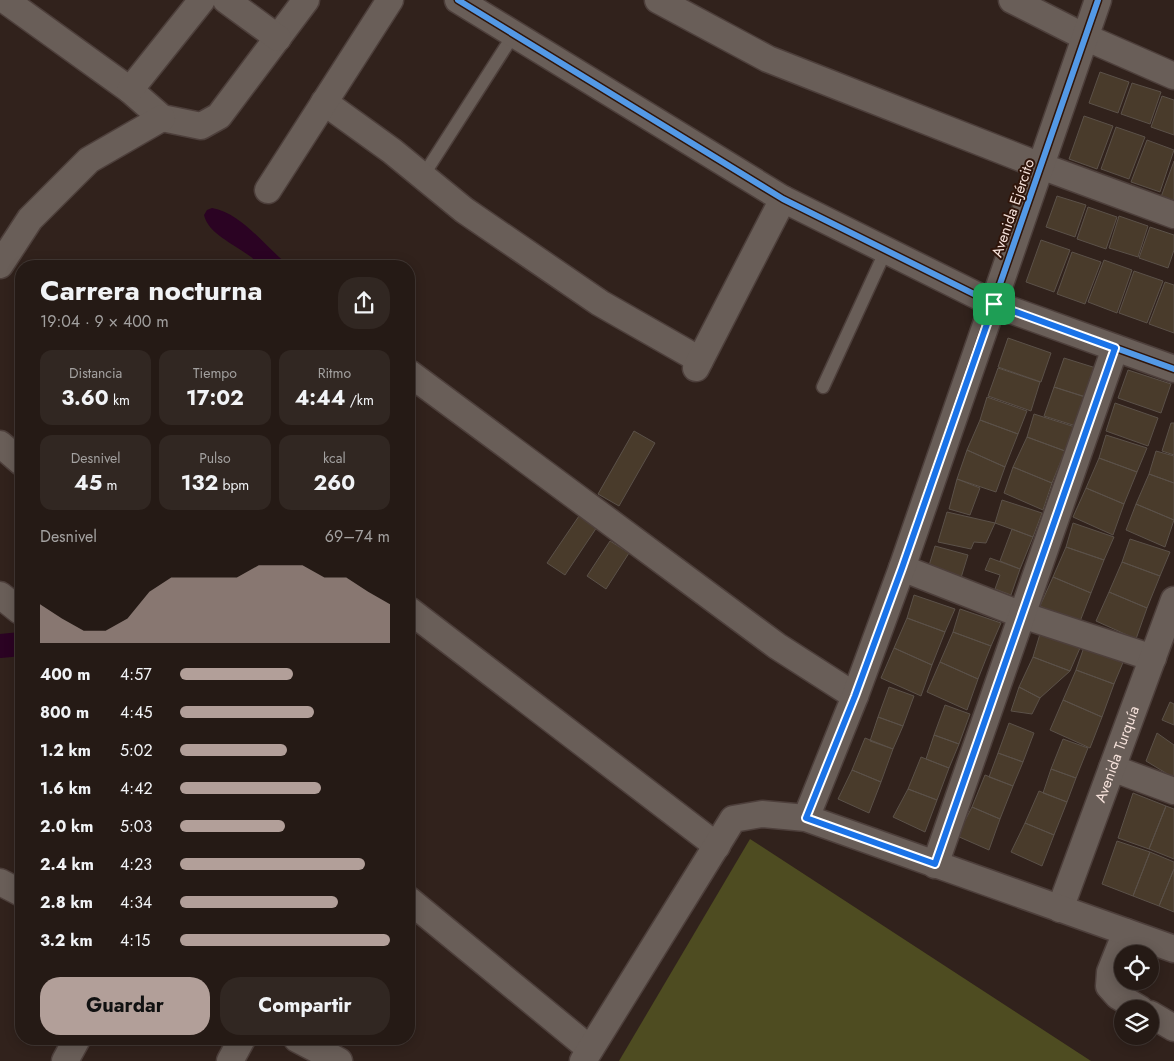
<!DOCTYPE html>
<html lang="es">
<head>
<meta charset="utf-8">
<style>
  :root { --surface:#251a15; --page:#312722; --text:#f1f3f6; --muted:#a3a1a0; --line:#423834; --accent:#b29f99 }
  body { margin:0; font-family:Jost,sans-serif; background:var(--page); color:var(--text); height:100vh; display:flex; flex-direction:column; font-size:19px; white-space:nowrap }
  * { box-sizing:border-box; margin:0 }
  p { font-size:16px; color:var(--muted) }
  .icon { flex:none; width:28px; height:28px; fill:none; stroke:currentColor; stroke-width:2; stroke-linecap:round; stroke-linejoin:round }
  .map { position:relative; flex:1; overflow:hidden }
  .side { position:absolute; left:15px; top:260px; width:400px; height:785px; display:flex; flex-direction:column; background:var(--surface); border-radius:20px; box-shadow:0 2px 12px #0003,0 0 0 1px var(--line) }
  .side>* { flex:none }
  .controls { position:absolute; left:1114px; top:945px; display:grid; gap:10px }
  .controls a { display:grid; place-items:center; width:45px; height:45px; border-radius:50%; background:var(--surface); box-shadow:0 2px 12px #0003,0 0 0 1px var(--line); font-size:25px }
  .pin { position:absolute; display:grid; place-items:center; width:42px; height:42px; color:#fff; margin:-21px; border-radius:10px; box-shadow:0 2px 8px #0006 }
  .round { display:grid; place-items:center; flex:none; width:52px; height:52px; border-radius:20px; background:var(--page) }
  .overview { display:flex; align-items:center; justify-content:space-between; height:85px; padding:0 25px }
  h1 { font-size:28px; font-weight:700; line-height:38px }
  .stats { display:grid; grid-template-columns:repeat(3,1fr); gap:8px; height:85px; padding:5px 25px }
  .stats div { display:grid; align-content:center; border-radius:12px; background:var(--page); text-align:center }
  .stats b { font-size:21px; font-weight:700 }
  .stats small { font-size:14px; font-weight:400 }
  .stats p { font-size:14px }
  .chart { height:140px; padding:10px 25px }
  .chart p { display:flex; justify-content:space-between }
  .chart svg { width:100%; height:90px; margin-top:5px; fill:var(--accent); opacity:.7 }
  .primary-button { display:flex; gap:10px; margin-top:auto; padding:10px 25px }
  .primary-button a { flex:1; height:58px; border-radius:20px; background:var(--accent); color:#111; font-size:20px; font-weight:700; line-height:58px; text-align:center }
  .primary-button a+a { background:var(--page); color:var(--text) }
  ul { padding:0 25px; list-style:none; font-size:16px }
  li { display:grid; grid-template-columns:80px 60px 1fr; align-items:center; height:38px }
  li i { height:12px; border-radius:6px; background:var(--accent) }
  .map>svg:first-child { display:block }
</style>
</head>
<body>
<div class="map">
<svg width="1174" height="1061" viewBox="0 0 1174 1061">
  <rect width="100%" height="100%" fill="#31221c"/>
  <!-- green -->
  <path fill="#4e4c21" d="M750 839 1091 1061H619Z"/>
  <!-- water -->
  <path fill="#2b0323" d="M212 208C244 214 265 248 290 266H260C247 248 209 238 204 215L207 210Z"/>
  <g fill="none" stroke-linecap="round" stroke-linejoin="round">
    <!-- canal -->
    <path stroke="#2b0323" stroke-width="24" d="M0 646 21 644"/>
  </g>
  <!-- building -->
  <path fill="#493b2b" stroke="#5b5149" d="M1100 72 1129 82 1118 113 1089 103Z
    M1132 83 1161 92 1150 124 1121 114Z
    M1162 96 1174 100V135L1151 127Z
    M1084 116 1113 126 1097 169 1069 159Z
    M1116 127 1145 137 1129 179 1101 169Z
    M1147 140 1174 150 1160 192 1131 182Z
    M1174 161V202L1161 197Z
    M1057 196 1086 205 1075 237 1046 227Z
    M1088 207 1117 217 1106 249 1077 239Z
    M1119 216 1148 226 1138 257 1109 248Z
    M1150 227 1174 235V250L1168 268 1139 258Z
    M1041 240 1070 250 1054 292 1026 282Z
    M1072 252 1101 262 1085 304 1057 294Z
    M1104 260 1132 270 1117 313 1088 302Z
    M1134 271 1163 281 1147 323 1119 313Z
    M1165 282 1174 285V333L1149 324Z
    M1008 338 1051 353 1041 382 998 367Z
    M1064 358 1096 368 1086 397 1054 387Z
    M998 368 1040 382 1031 411 988 396Z
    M1128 370 1171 384 1161 413 1118 398Z
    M1054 387 1085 397 1076 426 1044 416Z
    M987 397 1027 411 1018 434 980 420Z
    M1115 403 1158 418 1148 446 1106 431Z
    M1034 414 1075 427 1065 451 1027 437Z
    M980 420 1018 434 1005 467 967 450Z
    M1171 423H1174V455L1162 451Z
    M634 431 655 443 619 506 598 494Z
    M1106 435 1147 448 1137 472 1099 458Z
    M1027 437 1065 451 1052 483 1013 467Z
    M967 450 1005 467 996 492 957 479Z
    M1156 451 1174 456V483L1149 474Z
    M1099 458 1137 472 1124 504 1086 488Z
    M1013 467 1052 483 1043 510 1004 493Z
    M1149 474 1174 483V520L1136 504Z
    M957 479 980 488 970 515 949 509Z
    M1086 488 1124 504 1113 535 1073 517Z
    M1002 500 1042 513 1033 537 995 523Z
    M1136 504 1174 520 1165 547 1126 530Z
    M947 512 995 523 986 543 974 542 971 549 938 542Z
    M579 516 597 527 565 575 547 563Z
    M1073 523 1114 537 1104 560 1066 547Z
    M1012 529 1033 537 1020 569 1000 561Z
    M1130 539 1170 552 1160 576 1122 562Z
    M610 541 629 553 606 589 587 576Z
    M935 546 968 555 960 581 927 572Z
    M1066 547 1104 560 1091 593 1053 577Z
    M990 558 1020 569 1011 595 995 589 1000 575 985 570Z
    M1122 562 1160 576 1147 608 1109 592Z
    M1053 577 1091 593 1079 624 1040 606Z
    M1109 592 1147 608 1136 639 1096 621Z
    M914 595 955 609 945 632 907 618Z
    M960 609 1001 623 991 646 953 632Z
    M907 618 945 632 932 665 894 648Z
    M953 632 991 646 978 679 940 662Z
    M1040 634 1080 648 1070 671 1033 657Z
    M1084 647 1124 660 1114 684 1076 670Z
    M894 648 932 665 921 696 881 678Z
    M1033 657 1070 671 1040 698 1019 687Z
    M940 662 978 679 967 710 927 692Z
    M1076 670 1114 684 1102 717 1063 700Z
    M889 687 914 696 903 726 878 717Z
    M1019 687 1040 698 1032 714 1011 711Z
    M1063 700 1102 717 1090 748 1050 730Z
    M1170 702 1174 704V725L1162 720Z
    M945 705 970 714 959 744 934 735Z
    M878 717 903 726 893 749 870 741Z
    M1009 723 1034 733 1023 762 998 753Z
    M1157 733 1174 745V778L1146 761Z
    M934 735 959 744 949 768 926 759Z
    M865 738 893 749 881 782 852 770Z
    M1063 739 1088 748 1076 778 1051 769Z
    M998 753 1023 762 1013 786 989 777Z
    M921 757 949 768 937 800 908 789Z
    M1051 769 1076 778 1067 802 1043 793Z
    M852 770 881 782 869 813 838 799Z
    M985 775 1013 786 1000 819 972 807Z
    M908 789 937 800 925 832 893 817Z
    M1039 791 1067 802 1054 835 1025 823Z
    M1133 793 1166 806 1149 849 1118 838Z
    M1166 806 1174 809V859L1149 849Z
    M972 807 1000 819 989 850 957 836Z
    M1025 823 1054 835 1042 866 1011 852Z
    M1117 841 1150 852 1133 896 1102 884Z
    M1150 852 1174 862V869L1159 906 1133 896Z
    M1174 869V912L1159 906Z"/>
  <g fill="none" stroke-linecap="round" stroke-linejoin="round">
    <!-- service casing -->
    <g stroke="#4d3f3b" stroke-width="15">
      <path id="service" d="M423 176 514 34
        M823 387 886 250"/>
    </g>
    <!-- minor casing -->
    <g stroke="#4d3f3b" stroke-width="29">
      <g id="minor">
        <path d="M5 0 130 90 162 118 201 126 219 116 306 0"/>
        <path d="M226 0 278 38"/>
        <path d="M458 0 783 199 994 304 1174 369"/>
        <path d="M658 0 768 59 1041 166 1174 215"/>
        <path d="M1012 0 1085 37 1174 76"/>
        <path d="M130 90 202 0"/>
        <path d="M324 102 392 151 464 210 600 303 700 360"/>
        <path d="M268 190 390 0"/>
        <path d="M0 265 30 219 89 160 162 118"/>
        <path d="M696 368 783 199"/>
        <path d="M409 373 777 646 855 696"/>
        <path d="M0 444 21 462"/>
        <path d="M902 568 1022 615 1153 658"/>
        <path d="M0 595 20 611"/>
        <path d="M409 610 717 846"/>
        <path d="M1112 768 1174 791"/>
        <path d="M806 818 855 696 902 568 1098 0"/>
        <path d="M935 865 1115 348"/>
        <path d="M0 882 21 893"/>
        <path d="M409 900 590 1049"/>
        <path id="s1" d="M1060 909 1174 600"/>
        <path d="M1126 932 1110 972 1109 986 1118 996 1140 1009"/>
        <path d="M1150 1014 1174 1028"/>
        <path d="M297 1039 339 1061"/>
        <path d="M65 1061 77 1039"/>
        <path d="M230 1061 242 1039"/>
        <path d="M583 1061 733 819 762 814 806 818 1174 949"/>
      </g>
    </g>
    <!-- service -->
    <use href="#service" stroke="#695e58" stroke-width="12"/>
    <!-- minor -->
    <use href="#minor" stroke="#695e58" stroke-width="26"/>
    <!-- cycleway casing -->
    <g stroke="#2f150a" stroke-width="9">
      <path id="cycleway" d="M458 0 783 199 994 304 1174 369
        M806 818 855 696 902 568 1098 0"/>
    </g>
    <!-- cycleway -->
    <use href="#cycleway" stroke="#5399e6" stroke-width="6"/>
  </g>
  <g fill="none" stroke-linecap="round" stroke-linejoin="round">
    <!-- route casing -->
    <g stroke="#fff" stroke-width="10">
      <path id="route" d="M994 304 1115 348 935 864 806 818 855 696 902 568Z"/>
    </g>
    <!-- route -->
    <use href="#route" stroke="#1a73e8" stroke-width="6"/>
  </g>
  <g text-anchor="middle" stroke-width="4" stroke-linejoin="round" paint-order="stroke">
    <!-- street labels -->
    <g font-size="15" fill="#f7e3dc" stroke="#2f150a">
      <text transform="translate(1013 208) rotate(-71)" y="5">Avenida Ejército</text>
      <text dy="5" stroke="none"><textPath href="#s1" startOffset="165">Avenida Turquía</textPath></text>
    </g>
  </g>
</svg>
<div class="controls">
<a><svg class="icon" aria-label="locate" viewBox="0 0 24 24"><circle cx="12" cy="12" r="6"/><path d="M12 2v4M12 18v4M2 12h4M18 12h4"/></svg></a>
<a><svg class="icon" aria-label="layers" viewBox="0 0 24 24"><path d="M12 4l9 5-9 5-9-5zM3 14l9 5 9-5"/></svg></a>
</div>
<div class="pin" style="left:994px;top:304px;background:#1e9e55"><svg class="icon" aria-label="arrive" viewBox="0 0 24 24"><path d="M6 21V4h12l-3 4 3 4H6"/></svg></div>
<section class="side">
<div class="overview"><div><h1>Carrera nocturna</h1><p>19:04 · 9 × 400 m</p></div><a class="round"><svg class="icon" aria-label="share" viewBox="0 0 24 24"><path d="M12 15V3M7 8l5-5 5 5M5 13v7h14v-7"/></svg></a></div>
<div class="stats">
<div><p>Distancia</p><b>3.60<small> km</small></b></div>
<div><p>Tiempo</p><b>17:02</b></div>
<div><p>Ritmo</p><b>4:44<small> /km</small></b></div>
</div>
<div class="stats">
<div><p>Desnivel</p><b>45<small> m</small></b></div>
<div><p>Pulso</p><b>132<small> bpm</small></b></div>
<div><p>kcal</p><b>260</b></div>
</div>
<div class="chart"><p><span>Desnivel</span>69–74 m</p>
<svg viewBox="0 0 160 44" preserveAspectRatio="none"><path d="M0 44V25L10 32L20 38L30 38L40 32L50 19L60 12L70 12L80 12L90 12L100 6L110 6L120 6L130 12L140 12L150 19L160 25V44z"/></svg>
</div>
<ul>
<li><b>400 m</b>4:57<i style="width:54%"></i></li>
<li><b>800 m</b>4:45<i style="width:64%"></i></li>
<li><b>1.2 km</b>5:02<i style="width:51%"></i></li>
<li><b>1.6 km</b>4:42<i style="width:67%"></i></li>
<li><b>2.0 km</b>5:03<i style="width:50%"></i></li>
<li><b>2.4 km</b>4:23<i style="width:88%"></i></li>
<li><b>2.8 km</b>4:34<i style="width:75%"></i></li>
<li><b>3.2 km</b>4:15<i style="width:100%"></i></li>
</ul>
<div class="primary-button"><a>Guardar</a><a>Compartir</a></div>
</section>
</div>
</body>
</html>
